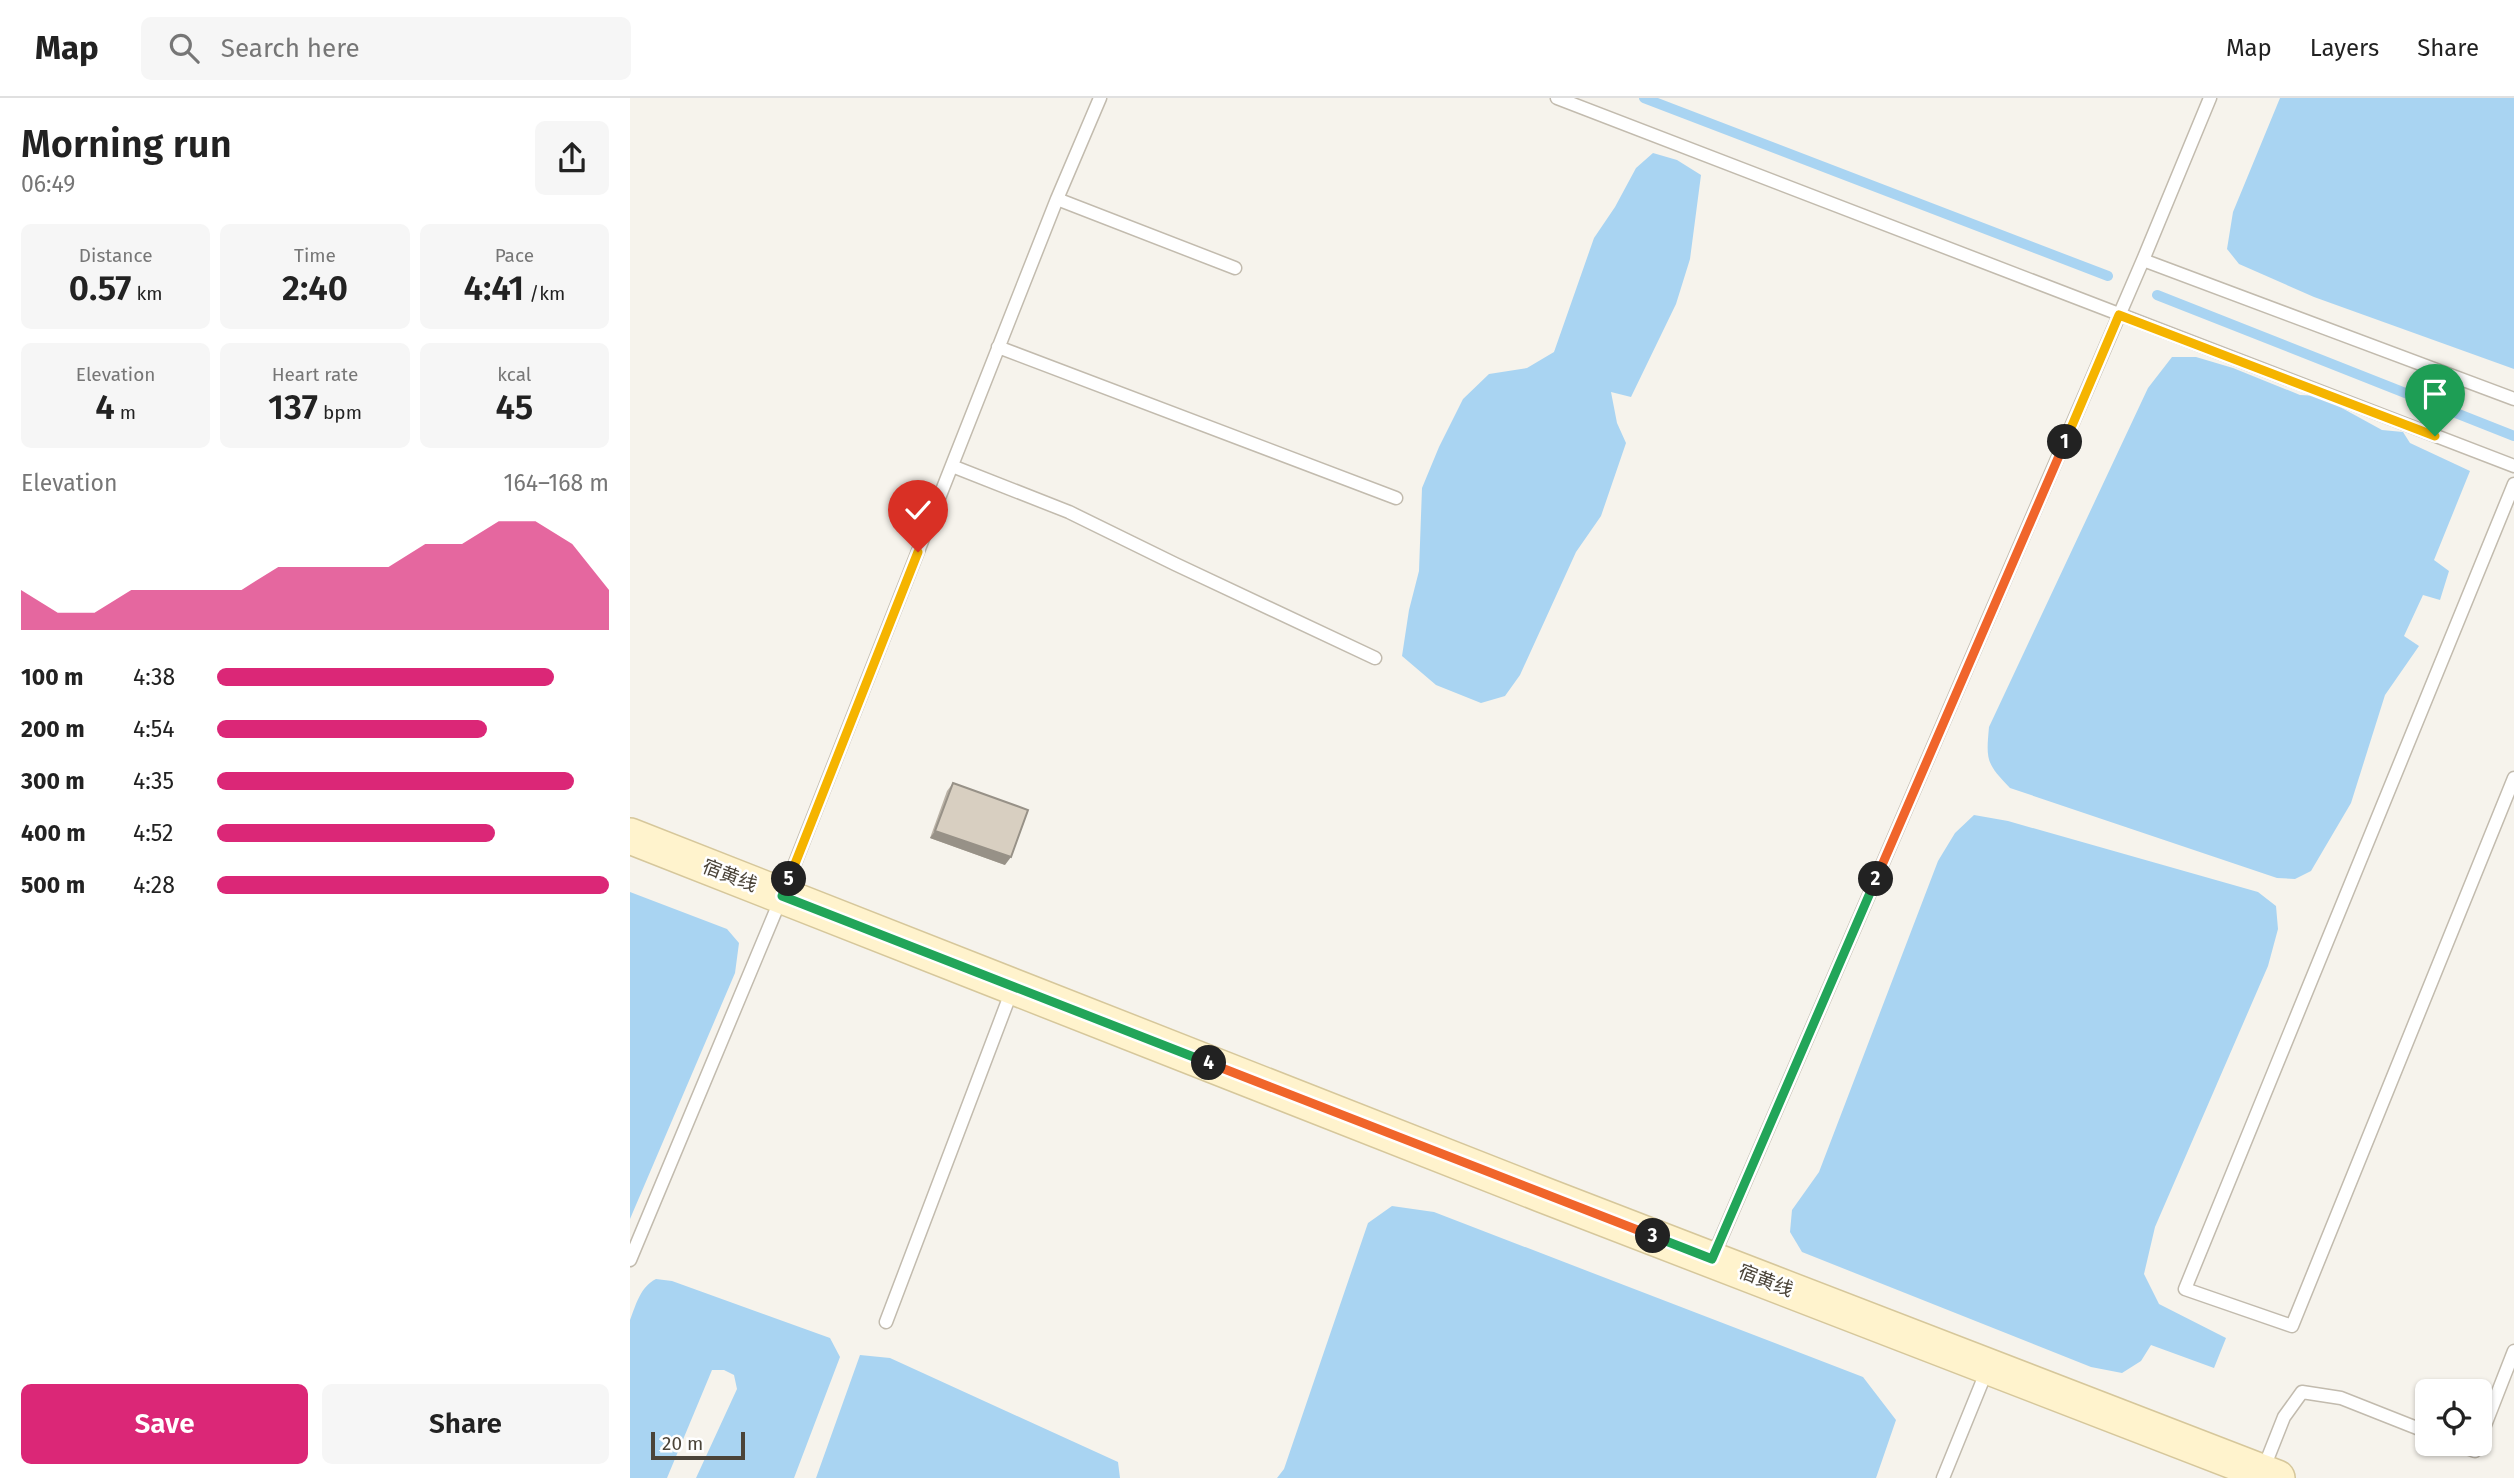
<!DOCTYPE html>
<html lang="en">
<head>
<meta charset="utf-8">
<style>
  :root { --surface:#fff; --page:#f6f6f6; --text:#222; --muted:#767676; --line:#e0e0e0; --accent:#db2777 }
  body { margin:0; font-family:"Fira Sans","Noto Sans SC",sans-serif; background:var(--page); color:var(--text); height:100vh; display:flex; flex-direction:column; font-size:26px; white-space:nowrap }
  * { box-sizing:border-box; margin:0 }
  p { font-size:23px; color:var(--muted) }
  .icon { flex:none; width:38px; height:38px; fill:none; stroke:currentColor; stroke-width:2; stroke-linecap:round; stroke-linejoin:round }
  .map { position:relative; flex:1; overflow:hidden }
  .drawer { display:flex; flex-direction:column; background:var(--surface); width:630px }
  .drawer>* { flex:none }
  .fabs { position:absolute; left:1785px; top:1281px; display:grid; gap:14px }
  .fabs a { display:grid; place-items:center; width:77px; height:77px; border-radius:10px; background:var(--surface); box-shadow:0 2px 5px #0004; font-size:35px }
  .scale { position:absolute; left:21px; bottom:18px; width:94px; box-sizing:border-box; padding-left:7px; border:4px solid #4b4439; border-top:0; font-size:19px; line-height:24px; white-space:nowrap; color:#4b4439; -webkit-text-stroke:5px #fff; paint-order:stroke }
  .pin { position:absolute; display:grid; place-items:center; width:60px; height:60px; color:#fff; margin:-72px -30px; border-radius:50% 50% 50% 0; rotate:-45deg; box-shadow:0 0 7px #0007 }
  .pin .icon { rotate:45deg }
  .km { position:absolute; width:35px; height:35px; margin:-18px; border-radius:50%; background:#222; color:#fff; font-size:19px; line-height:35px; text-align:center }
  .round { display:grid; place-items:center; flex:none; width:74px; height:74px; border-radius:10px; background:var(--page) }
  .summary { display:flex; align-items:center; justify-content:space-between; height:119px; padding:0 21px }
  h1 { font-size:38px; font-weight:600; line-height:52px }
  .metrics { display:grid; grid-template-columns:repeat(3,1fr); gap:10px; height:119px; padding:7px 21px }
  .metrics div { display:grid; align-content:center; border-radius:10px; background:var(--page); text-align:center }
  .metrics b { font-size:35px; font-weight:600 }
  .metrics small { font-size:19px; font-weight:400 }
  .metrics p { font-size:19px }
  .chart { height:196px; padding:14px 21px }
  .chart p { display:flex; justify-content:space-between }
  .chart svg { width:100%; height:126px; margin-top:7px; fill:var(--accent); opacity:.7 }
  .cta { display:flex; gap:14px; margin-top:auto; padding:14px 21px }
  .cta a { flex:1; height:80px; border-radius:10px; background:var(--accent); color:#fff; font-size:28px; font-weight:600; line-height:80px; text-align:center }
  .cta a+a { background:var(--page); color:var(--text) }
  ul { padding:0 21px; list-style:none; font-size:23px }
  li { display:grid; grid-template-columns:112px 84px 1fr; align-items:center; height:52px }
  li i { height:18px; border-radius:9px; background:var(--accent) }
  header { display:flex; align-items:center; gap:42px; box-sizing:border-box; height:98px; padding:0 35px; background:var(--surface); border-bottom:2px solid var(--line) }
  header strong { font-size:33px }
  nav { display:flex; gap:38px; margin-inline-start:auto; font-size:24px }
  .search { width:490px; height:63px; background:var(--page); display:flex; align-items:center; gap:18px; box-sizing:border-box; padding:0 24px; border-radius:10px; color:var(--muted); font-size:26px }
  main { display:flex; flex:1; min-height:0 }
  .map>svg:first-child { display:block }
</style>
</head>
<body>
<header>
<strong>Map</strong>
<div class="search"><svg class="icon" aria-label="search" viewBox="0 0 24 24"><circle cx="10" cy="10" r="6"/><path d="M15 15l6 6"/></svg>Search here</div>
<nav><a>Map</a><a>Layers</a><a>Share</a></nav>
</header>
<main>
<section class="drawer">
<div class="summary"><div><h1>Morning run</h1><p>06:49</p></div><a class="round"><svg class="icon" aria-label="share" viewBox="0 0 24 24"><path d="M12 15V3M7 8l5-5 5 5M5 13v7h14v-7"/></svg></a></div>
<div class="metrics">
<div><p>Distance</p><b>0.57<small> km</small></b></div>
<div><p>Time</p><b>2:40</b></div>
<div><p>Pace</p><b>4:41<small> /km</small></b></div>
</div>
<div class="metrics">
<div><p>Elevation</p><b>4<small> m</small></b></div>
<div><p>Heart rate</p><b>137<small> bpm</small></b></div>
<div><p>kcal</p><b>45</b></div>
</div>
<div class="chart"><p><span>Elevation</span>164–168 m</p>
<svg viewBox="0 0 160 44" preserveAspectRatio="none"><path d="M0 44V30L10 38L20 38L30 30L40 30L50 30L60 30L70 22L80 22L90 22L100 22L110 14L120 14L130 6L140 6L150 14L160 30V44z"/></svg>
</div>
<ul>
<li><b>100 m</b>4:38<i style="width:86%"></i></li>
<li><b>200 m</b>4:54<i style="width:69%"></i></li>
<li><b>300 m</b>4:35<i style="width:91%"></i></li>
<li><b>400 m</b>4:52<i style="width:71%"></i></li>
<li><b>500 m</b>4:28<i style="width:100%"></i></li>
</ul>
<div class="cta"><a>Save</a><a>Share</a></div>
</section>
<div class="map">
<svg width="1884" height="1380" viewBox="0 0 1884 1380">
  <rect width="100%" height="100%" fill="#f6f3ec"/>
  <!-- water -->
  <path fill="#a9d4f2" d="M1650 0H1884V271L1684 199 1609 166 1597 151 1603 114Z
    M1023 55 1047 62 1071 77 1060 161 1046 206 1001 299 981 294 987 325 996 345 971 418 946 454 890 577 875 598 851 605 806 587 772 558 779 512 789 473 792 390 809 349 833 301 859 276 897 270 924 254 964 140 985 109 1006 70Z
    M1542 259H1566L1603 270 1670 297 1690 298 1752 332 1773 334 1780 345 1840 373 1804 462 1819 473 1810 502 1793 497 1774 538 1789 548 1755 597 1721 705 1681 773 1665 781 1647 780 1380 690C1356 665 1356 662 1359 629L1518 290Z
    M1344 717 1378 723 1628 794 1646 808 1648 831 1638 868 1525 1129 1514 1176 1529 1206 1596 1240 1584 1270 1521 1247 1511 1263 1492 1275 1461 1269 1172 1154 1160 1134 1162 1112 1189 1074 1308 763 1325 735Z
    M0 794 97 831 109 845 105 875 0 1121Z
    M762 1108 804 1114 1233 1279 1266 1322 1246 1380H647L654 1371 738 1125Z
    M26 1181 42 1183 200 1240 210 1259 164 1380H66L107 1291 104 1277 94 1272H82L37 1380H0V1222C6 1207 10 1189 26 1181Z
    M230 1257 260 1260 488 1364 490 1380H186Z"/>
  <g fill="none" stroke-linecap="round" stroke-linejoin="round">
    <!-- stream -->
    <path stroke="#a9d4f2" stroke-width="10" d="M1014 0 1478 178
      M1527 197 1884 338"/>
    <!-- lane casing -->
    <g stroke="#c2bbae" stroke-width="15">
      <path id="lane" d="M927 0 1884 368
        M427 101 605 170
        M1513 162 1884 301
        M368 249 766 400
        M322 368 439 414 545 466 745 560
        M1884 386 1555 1191 1662 1228 1884 680
        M1082 1161 1513 162 1580 0
        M0 1162 152 798 427 101 470 0
        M256 1224 382 892
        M1850 1340 1884 1253
        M1826 1346 1845 1353 1847 1346
        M1633 1372 1654 1319 1672 1294 1711 1300 1797 1334
        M1313 1380 1357 1272"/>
    </g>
    <!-- secondary casing -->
    <g stroke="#d6c79b" stroke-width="38">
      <path id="secondary" d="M0 738 911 1096 1647 1380"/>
    </g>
    <!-- lane -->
    <use href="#lane" stroke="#fff" stroke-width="12"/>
    <!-- secondary -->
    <use href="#secondary" stroke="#fff3cd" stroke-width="35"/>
  </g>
  <!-- wall -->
  <path fill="#bab2a6" d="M323 685 375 767 300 740 317 693Z"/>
  <!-- shaded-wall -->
  <path fill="#979187" d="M305 733 381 759 375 767 300 740Z"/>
  <!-- building -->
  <path fill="#d8cfc1" stroke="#979187" stroke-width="2" d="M323 685 398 712 381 759 305 733Z"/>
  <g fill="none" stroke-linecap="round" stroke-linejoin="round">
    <!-- split-1 casing -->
    <g stroke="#fff" stroke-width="14">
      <path id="split-1" d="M1435 344 1489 217 1805 338"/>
    </g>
    <!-- split-2 casing -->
    <g stroke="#fff" stroke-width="14">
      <path id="split-2" d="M1246 781 1435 344"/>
    </g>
    <!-- split-3 casing -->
    <g stroke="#fff" stroke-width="14">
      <path id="split-3" d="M1023 1138 1082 1161 1246 781"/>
    </g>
    <!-- split-4 casing -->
    <g stroke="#fff" stroke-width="14">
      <path id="split-4" d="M579 965 1023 1138"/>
    </g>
    <!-- split-5 casing -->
    <g stroke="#fff" stroke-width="14">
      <path id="split-5" d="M159 781 152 798 579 965"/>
    </g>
    <!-- split-6 casing -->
    <g stroke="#fff" stroke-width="14">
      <path id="split-6" d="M159 781 288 454"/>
    </g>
    <!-- split-1 -->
    <use href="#split-1" stroke="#f5b400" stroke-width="9"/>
    <!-- split-2 -->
    <use href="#split-2" stroke="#f0652b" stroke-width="9"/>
    <!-- split-3 -->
    <use href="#split-3" stroke="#22a559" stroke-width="9"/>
    <!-- split-4 -->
    <use href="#split-4" stroke="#f0652b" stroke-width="9"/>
    <!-- split-5 -->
    <use href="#split-5" stroke="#22a559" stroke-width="9"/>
    <!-- split-6 -->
    <use href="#split-6" stroke="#f5b400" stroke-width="9"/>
  </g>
  <g text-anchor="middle" stroke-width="5" stroke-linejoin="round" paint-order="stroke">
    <!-- street labels -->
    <g font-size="19" fill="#4b4439" stroke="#fff">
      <text transform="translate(100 777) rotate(21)" y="7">宿黄线</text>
      <text transform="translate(1136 1182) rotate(21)" y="7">宿黄线</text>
    </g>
  </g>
</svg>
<div class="fabs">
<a><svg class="icon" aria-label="locate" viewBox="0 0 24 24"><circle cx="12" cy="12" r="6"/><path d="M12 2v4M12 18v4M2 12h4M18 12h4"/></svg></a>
</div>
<div class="scale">20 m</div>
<div class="pin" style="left:1805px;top:338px;background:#1e9e55"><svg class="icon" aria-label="arrive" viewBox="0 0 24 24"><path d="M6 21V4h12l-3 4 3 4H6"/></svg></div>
<div class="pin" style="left:288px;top:454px;background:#d93025"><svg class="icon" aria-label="check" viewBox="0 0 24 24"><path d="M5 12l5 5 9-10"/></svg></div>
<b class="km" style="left:1435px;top:344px">1</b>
<b class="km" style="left:1246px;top:781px">2</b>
<b class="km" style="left:1023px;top:1138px">3</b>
<b class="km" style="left:579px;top:965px">4</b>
<b class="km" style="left:159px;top:781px">5</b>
</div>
</main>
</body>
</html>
